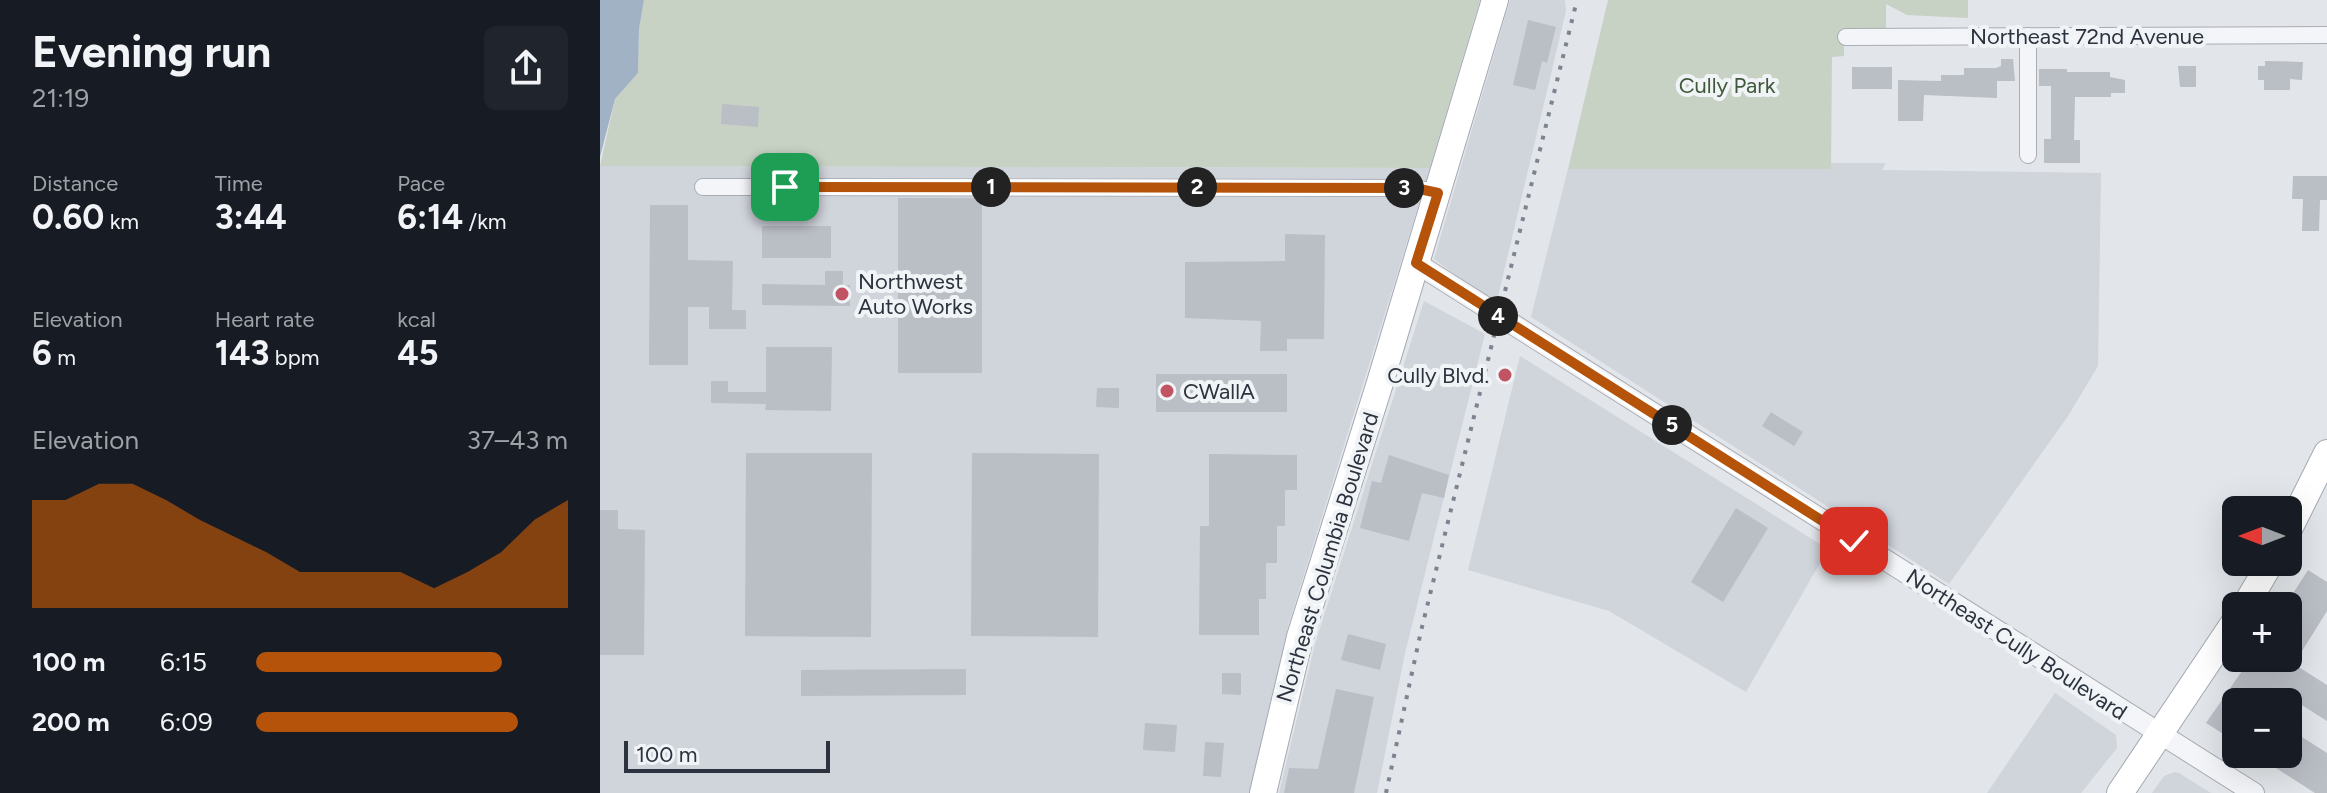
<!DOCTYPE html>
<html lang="en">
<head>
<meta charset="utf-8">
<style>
  :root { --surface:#171b24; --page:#20242c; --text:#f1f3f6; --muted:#9ea1a6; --accent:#b45309 }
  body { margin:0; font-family:Figtree,sans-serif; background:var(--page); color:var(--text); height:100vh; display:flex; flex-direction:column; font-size:30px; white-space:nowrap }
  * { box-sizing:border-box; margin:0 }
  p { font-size:26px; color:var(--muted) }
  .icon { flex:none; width:44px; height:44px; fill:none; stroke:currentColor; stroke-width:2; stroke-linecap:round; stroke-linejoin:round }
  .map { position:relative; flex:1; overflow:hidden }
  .panel { display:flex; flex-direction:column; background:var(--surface); width:600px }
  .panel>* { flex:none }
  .needle { width:52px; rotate:270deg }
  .buttons { position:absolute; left:1622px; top:496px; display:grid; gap:16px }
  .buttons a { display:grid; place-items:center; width:80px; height:80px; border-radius:12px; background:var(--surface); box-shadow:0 8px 32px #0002; font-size:40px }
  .scale { position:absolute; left:24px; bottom:20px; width:206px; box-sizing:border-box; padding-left:8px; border:4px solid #2c333f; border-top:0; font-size:22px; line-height:28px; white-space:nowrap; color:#2c333f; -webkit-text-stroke:6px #f1f4f7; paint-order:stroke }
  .pin { position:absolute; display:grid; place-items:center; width:68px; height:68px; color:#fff; margin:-34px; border-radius:16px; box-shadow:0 4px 12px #0006 }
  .km { position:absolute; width:40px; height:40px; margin:-20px; border-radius:50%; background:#222; color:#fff; font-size:22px; line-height:40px; text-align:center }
  .round { display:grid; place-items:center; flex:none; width:84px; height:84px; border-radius:12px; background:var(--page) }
  .overview { display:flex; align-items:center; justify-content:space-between; height:136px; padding:0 32px }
  h1 { font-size:44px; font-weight:700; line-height:60px }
  .stats { display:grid; grid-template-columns:repeat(3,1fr); gap:12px; height:136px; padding:8px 32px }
  .stats div { display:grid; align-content:center }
  .stats b { font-size:34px; font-weight:700 }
  .stats small { font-size:22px; font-weight:400 }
  .stats p { font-size:22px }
  .chart { height:224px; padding:16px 32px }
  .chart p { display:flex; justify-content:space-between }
  .chart svg { width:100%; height:144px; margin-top:8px; fill:var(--accent); opacity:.7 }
  ul { padding:0 32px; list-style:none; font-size:26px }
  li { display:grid; grid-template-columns:128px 96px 1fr; align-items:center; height:60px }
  li i { height:20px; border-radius:10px; background:var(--accent) }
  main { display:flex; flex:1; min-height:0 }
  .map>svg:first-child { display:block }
</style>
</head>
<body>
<main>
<section class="panel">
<div class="overview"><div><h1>Evening run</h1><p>21:19</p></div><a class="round"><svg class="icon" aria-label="share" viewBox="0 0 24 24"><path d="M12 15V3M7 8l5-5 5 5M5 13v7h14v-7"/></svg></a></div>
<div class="stats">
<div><p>Distance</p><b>0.60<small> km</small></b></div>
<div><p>Time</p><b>3:44</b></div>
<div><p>Pace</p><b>6:14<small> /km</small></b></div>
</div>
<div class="stats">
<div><p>Elevation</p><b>6<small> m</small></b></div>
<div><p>Heart rate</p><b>143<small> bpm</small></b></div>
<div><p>kcal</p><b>45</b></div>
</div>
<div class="chart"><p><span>Elevation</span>37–43 m</p>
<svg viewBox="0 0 160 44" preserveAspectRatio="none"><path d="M0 44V11L10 11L20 6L30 6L40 11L50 17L60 22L70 27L80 33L90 33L100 33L110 33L120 38L130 33L140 27L150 17L160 11V44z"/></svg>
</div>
<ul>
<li><b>100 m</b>6:15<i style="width:79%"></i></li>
<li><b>200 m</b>6:09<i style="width:84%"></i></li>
</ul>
</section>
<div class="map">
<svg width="1727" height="793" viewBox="0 0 1727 793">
  <rect width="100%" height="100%" fill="#e2e5e9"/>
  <!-- built -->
  <path fill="#d0d4db" d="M910 0H965L966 11 896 305 834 259Z
    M1231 163H1286L1282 170 1501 173 1498 366 1468 416 1349 584 931 317 968 169H1231Z
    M0 166 830 168 689 623 649 793H0Z
    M824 301 885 334 805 653 777 793H679L715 644Z
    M920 356 1228 549 1146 692 1009 611 868 570Z
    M1455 693 1516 735 1517 748 1481 793H1387Z
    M1575 772 1579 773 1611 793H1552L1564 776Z"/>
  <!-- green -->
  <path fill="#c7d2c4" d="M44 0H880L830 168 0 166 15 99 38 73 39 29Z
    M1008 0H1368V18L1307 15 1286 4V30L1244 29V56L1232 57 1231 169H968Z"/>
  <!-- water -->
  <path fill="#a1b2c5" d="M0 0H44L39 29 38 73 15 99 0 157Z"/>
  <!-- building -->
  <path fill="#babec5" d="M928 20 956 27 947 63 942 61 935 90 913 85Z
    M1401 59H1413L1415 81H1397V98L1324 95 1323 121H1298V80L1341 81V75H1364V68H1396L1401 66Z
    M1665 61 1703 62 1702 80 1690 79V90H1664V80H1658V66H1665Z
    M1578 66H1596V87H1580Z
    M1252 67H1292V89H1252Z
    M1439 69H1467V72H1510V77L1525 80V93H1511V97H1475L1474 140H1480V163H1444V139H1451V86H1439Z
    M122 104 159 107 158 127 121 124Z
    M1693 176H1727V200H1720L1719 231H1702L1703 199H1692Z
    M298 198H382V373H298Z
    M50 205H88V260L133 261 132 310H146V329H109V307H88V365H49Z
    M162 226H231V258H162Z
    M685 234 725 235 724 339H687V351H660L661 321 585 318V262L685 261Z
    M225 271H243V285H250V306L162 305V284L225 285Z
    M166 347H232L231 411 165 410 166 404 111 403V381H128V392H166Z
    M556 374H687V412H556Z
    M497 388H519V408L496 407Z
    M1171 412 1203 432 1194 446 1162 426Z
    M146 453H272L271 637 145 636Z
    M372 453 499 454 498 637 371 636Z
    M609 454 697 455V490H685V526H677V563H666V599H659V635H599L600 526H609Z
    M789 455 849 475 844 498 822 493 809 541 760 528 772 481 781 483Z
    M1136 508 1168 528 1123 602 1091 582Z
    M0 510H18V529L45 530 44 655H0Z
    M1708 570 1727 582V611L1694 664 1727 685V721L1681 692 1675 702H1636V742L1606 723 1651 658H1688V601Z
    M748 634 786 644 780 670 741 660Z
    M366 669V695L201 696V670Z
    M622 673H641V695L622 694Z
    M736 689 774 697 754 793H684L689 768 718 769Z
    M545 723 577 725 575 752 543 750Z
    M1688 728 1727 753V793H1715L1654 754H1688Z
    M605 742 624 743 621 777 603 776Z"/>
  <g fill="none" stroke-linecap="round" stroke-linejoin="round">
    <!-- minor casing -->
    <g stroke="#a8acb3" stroke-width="18">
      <path id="minor" d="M1246 37 1727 35
        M1428 155V36
        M103 187 815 188 838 193"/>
    </g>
    <!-- tertiary casing -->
    <g stroke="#a8acb3" stroke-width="22">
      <path id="tertiary" d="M816 263 1654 793"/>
    </g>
    <!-- primary casing -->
    <g stroke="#a3a9b3" stroke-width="28">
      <path id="primary" d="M1688 531 1727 453
        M1645 606 1671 562
        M663 793 700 637 779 386 895 0
        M1520 793 1636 620"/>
    </g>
    <!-- minor -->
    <use href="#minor" stroke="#f4f5f8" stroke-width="16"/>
    <!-- tertiary -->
    <use href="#tertiary" stroke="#f4f5f8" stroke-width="20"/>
    <!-- primary -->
    <use href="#primary" stroke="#fff" stroke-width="26"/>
    <!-- rail -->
    <path stroke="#7d8491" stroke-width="4" stroke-dasharray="4 8" stroke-linecap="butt" d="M786 793 821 631 977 0"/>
  </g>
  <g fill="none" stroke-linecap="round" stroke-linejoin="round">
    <!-- route casing -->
    <g stroke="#fff" stroke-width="16">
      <path id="route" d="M185 187 815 188 838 193 816 263 1254 541"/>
    </g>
    <!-- route -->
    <use href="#route" stroke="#b45309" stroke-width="10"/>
  </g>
  <!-- markers -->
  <g fill="#c15463" stroke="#f1f4f7" stroke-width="3">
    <circle cx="242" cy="294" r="8"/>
    <circle cx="905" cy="375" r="8"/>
    <circle cx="567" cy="391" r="8"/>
  </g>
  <g text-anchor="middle" stroke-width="8" stroke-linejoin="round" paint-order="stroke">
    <!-- street labels -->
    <g font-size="22" fill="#2c333f" stroke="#f1f4f7">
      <text x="1487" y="44">Northeast 72nd Avenue</text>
      <text transform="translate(727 557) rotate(-73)" y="8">Northeast Columbia Boulevard</text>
      <text transform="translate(1417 644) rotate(33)" y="8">Northeast Cully Boulevard</text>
    </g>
    <!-- park labels -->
    <g font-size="22" fill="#40593b" stroke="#f1f4f7">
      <text x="1127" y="93">Cully Park</text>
    </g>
    <!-- poi labels -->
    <g font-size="22" fill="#2c333f" stroke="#f1f4f7" text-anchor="start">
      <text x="258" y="289">Northwest<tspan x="258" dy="25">Auto Works</tspan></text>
      <text x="889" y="383" text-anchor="end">Cully Blvd.</text>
      <text x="583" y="399">CWallA</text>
    </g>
  </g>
</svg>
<div class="buttons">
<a><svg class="needle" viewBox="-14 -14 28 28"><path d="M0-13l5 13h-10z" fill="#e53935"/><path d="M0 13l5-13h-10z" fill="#9ea1a6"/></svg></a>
<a>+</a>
<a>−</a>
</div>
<div class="scale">100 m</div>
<div class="pin" style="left:185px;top:187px;background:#1e9e55"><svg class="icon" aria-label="arrive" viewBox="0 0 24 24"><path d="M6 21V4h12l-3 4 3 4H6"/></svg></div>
<div class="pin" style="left:1254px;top:541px;background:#d93025"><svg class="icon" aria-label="check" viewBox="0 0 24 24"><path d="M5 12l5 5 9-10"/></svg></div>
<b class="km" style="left:391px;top:187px">1</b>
<b class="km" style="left:597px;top:187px">2</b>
<b class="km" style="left:804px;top:188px">3</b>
<b class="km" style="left:898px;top:316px">4</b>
<b class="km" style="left:1072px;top:425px">5</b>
</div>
</main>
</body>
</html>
